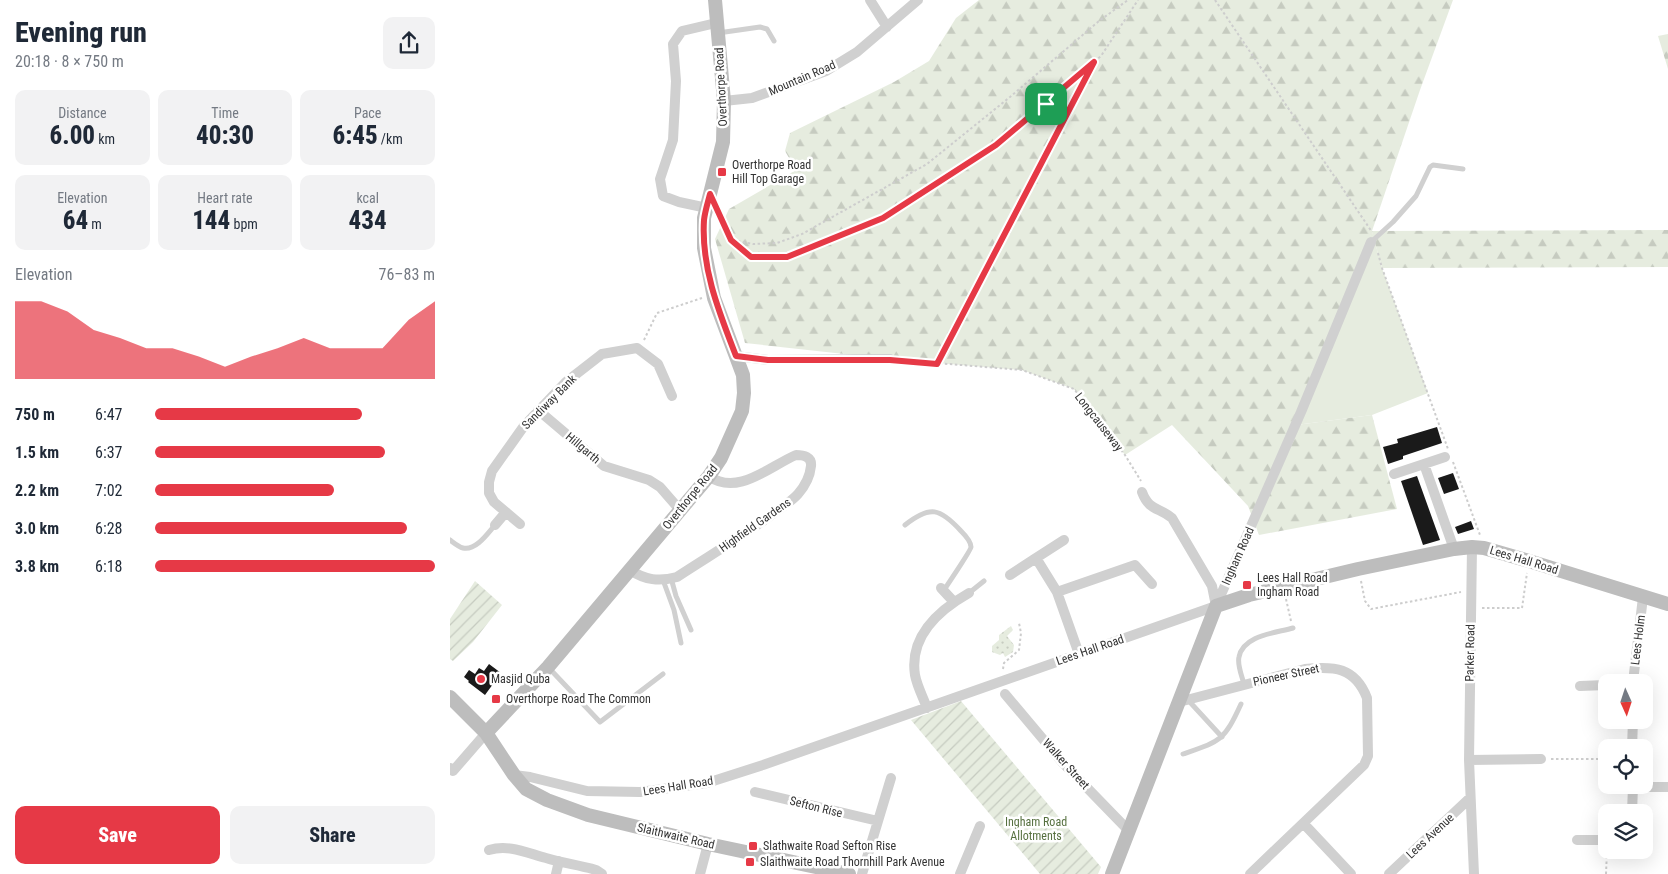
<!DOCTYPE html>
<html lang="en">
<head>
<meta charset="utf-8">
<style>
  :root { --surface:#fff; --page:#f2f2f3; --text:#1f2937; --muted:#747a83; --accent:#e63946 }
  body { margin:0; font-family:"Roboto Condensed",sans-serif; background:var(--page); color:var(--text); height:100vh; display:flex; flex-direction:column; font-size:19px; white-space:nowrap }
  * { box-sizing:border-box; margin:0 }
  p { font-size:16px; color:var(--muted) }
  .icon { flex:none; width:28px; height:28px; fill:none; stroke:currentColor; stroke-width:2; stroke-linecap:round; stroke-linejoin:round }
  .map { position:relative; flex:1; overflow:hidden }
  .drawer { display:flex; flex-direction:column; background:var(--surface); width:450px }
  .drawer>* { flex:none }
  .needle { width:32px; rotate:177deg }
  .controls { position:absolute; left:1148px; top:674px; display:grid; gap:10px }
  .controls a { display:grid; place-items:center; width:55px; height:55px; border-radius:10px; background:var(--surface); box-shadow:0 5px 20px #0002; font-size:25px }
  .pin { position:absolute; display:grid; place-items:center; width:42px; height:42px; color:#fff; margin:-21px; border-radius:10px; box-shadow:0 2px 8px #0006 }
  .round { display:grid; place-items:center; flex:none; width:52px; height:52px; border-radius:10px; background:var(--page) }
  .overview { display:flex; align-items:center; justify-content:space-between; height:85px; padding:0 15px }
  h1 { font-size:28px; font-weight:800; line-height:38px }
  .metrics { display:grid; grid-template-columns:repeat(3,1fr); gap:8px; height:85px; padding:5px 15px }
  .metrics div { display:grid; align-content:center; border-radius:10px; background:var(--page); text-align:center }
  .metrics b { font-size:25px; font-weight:800 }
  .metrics small { font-size:14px; font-weight:400 }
  .metrics p { font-size:14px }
  .chart { height:140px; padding:10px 15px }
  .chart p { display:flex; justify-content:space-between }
  .chart svg { width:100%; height:90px; margin-top:5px; fill:var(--accent); opacity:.7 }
  .primary-button { display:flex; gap:10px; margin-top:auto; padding:10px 15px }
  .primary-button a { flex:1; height:58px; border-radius:10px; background:var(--accent); color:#fff; font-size:20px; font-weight:800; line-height:58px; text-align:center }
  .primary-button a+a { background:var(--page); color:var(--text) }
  ul { padding:0 15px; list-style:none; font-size:16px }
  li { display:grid; grid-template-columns:80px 60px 1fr; align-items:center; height:38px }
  li i { height:12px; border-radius:6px; background:var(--accent) }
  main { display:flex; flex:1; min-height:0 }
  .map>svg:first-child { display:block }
</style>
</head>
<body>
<main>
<section class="drawer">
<div class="overview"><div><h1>Evening run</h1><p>20:18 · 8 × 750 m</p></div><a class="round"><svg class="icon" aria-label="share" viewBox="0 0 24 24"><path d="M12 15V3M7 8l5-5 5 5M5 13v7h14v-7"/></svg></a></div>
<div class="metrics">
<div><p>Distance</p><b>6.00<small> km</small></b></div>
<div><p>Time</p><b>40:30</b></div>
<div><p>Pace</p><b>6:45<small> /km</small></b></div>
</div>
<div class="metrics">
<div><p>Elevation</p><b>64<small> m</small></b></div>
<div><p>Heart rate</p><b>144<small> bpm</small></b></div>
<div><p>kcal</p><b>434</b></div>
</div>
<div class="chart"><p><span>Elevation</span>76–83 m</p>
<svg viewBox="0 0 160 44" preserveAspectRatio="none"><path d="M0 44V6L10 6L20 11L30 20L40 24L50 29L60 29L70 33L80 38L90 33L100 29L110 24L120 29L130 29L140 29L150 15L160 6V44z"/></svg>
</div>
<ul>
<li><b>750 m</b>6:47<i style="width:74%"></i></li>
<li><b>1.5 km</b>6:37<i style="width:82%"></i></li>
<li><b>2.2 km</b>7:02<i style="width:64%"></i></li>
<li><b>3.0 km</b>6:28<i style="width:90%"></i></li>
<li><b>3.8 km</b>6:18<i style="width:100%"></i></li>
</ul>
<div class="primary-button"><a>Save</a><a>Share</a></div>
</section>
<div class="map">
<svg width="1218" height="874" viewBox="0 0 1218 874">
  <defs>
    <pattern id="forest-firs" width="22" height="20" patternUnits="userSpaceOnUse" patternTransform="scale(1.25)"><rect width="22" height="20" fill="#e6ecdf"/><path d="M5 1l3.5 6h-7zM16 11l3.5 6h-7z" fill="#c6cbc0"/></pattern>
    <pattern id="park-dots" width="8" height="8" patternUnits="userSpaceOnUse" patternTransform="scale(1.25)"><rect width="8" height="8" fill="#e6ecdf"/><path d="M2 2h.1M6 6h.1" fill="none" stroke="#c6cbc0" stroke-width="1.8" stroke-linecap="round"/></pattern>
    <pattern id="garden-furrows" width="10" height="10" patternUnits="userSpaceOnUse" patternTransform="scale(1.25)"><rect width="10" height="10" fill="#e6ecdf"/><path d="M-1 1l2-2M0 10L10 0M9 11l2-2" fill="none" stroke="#c6cbc0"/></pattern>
  </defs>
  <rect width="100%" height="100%" fill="#fff"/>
  <!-- grass -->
  <path fill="#e6ecdf" d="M922 231 932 268 978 393 922 415 846 425Z"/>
  <!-- forest -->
  <path fill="url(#forest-firs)" d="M529 0H1003L970 90 922 231 1218 230V267L932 268 922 232 846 425 922 415 947 509 809 535 798 506 722 425 675 455 624 389 572 370 440 359 295 343 265 239 279 209 346 170 335 151 340 133 444 82 479 61 506 18Z
    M1218 34V69L1208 36Z"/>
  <!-- park -->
  <path fill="url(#park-dots)" d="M561 626 563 630 557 636 564 645 563 652 555 657 553 653 550 655 542 652V646L549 640V635Z"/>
  <!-- garden -->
  <path fill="url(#garden-furrows)" d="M25 581 52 605 23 642 3 661 0 659V619Z
    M511 701 651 867 648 874H590L461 720Z"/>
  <!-- building -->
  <path fill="#1a1a1a" d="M987 427 992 443 953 456V459L938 464 933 447 948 443 947 439Z
    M1003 473 1009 489 994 494 988 478Z
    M967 476 990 540 973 545 951 481Z
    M1021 521 1024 529 1008 534 1005 527Z
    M39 664 51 673 35 695 18 682 19 681 14 677 19 670 25 674 29 668 34 671Z"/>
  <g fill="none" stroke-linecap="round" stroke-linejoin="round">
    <!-- path -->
    <path stroke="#cdcdcd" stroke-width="2" stroke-dasharray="2.5 2.5" stroke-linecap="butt" d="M765 0 922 232
      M269 212 281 240 301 257H337L433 218 546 145 651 56 688 0
      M283 240 303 244 327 243 352 234 477 164 560 97 649 21 678 0
      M928 253 932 268 998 449
      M194 340 207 313 252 298
      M450 360 572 370 624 389 675 455 691 481
      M487 363 643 64
      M1003 462 1030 535
      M911 581 915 601 921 609 1011 592
      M836 599 841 621
      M1032 608H1072L1077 573
      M553 669 554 663 569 650 571 633 569 623
      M1101 759H1156
      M1156 874 1157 850"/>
    <!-- lane -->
    <path stroke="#d0d0d0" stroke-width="5" d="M268 33 310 27 317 29 324 41
      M921 242 943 222 966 196 980 167 983 165 1013 169
      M455 525C480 505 490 508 511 531 515 535 521 541 521 547 521 550 498 584 494 590
      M0 540C4 543 9 547 13 548 26 551 38 533 45 525
      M221 578 226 596 241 630
      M213 580 224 610 231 643
      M519 593 534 581
      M98 667 150 722 213 674
      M794 684C792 676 787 665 789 657 793 635 826 633 843 628
      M738 700 772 737
      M733 754C771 741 774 741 791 704"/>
    <!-- street -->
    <path stroke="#d0d0d0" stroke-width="10" d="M420 0 437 27
      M274 101 302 98 376 71 407 52 468 0
      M257 208 229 202 213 196 210 179 223 140 226 81 223 44 232 31 266 23
      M286 356 318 360 440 359
      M88 410 154 466 199 480 210 487 230 510
      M974 464 1004 549
      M944 474 995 457
      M692 492C699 511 709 507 722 518L762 586 766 606
      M70 524 44 502 39 493V482L42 471 74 426 116 382 152 354 187 348 208 364 222 396
      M45 525 56 512
      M614 540 586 558 607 592 629 654
      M1022 547 1019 760 1024 874
      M180 570C195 580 209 582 227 577 259 556 293 536 324 513 332 507 342 501 348 494 355 486 360 476 361 466 362 457 354 455 346 455 320 466 287 497 259 476
      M560 575 586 558
      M491 588 504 602
      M607 592 685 565 702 584
      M766 606 851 412 921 242
      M1183 682 1193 597
      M1130 686 1156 685
      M555 694 613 763 679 831
      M729 702 855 669C884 666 905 667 917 698L918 756 914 765 800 874
      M477 708C473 697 467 686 465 675 459 636 489 610 519 593
      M1182 748 1183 720
      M1019 760 1091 759
      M0 768 3 771 36 733
      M64 775 80 777 137 791 190 792 257 783 313 765 766 606
      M1183 785V787H1218
      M305 792 428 821
      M1182 812 1183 787
      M854 824 901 874
      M1127 840H1156
      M39 850C59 844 77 853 96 858 112 863 129 865 146 870L152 874
      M106 874 109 861
      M250 874 258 844
      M412 874 441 778
      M510 874 530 826
      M939 874 1020 798"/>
    <!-- secondary -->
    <path stroke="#bdbdbd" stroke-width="14" d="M0 697 36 733 64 775 76 789 97 800 138 815 258 844 399 874
      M36 733 98 667 259 476 271 458 292 411 294 393 293 375 264 298 254 248V218L273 142 274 101 265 0
      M662 874 766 606 799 595 908 569 1004 549 1022 547 1034 548 1079 561 1218 604"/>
  </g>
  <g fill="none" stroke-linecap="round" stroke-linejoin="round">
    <!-- route casing -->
    <g stroke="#fff" stroke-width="10">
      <path id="route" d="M644 62 487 364 440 360H318L286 356C269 312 251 268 254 220 255 211 258 202 260 194L281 240 301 257H337L433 218 546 145Z"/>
    </g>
    <!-- route -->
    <use href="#route" stroke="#e63946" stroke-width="6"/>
  </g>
  <!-- markers -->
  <g fill="#e63946" stroke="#fff" stroke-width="2">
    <rect x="267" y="167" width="10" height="10" rx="2.5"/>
    <rect x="792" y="580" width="10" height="10" rx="2.5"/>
    <circle cx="31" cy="679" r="5"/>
    <rect x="41" y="694" width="10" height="10" rx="2.5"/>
    <rect x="298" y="841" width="10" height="10" rx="2.5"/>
    <rect x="295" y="857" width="10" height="10" rx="2.5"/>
  </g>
  <g text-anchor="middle" stroke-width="5" stroke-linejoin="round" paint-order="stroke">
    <!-- street labels -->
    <g font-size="12" fill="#333" stroke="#fff">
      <text transform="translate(352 78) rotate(-23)" y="4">Mountain Road</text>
      <text transform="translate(271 87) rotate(-93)" y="4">Overthorpe Road</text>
      <text transform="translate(99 402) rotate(-45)" y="4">Sandiway Bank</text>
      <text transform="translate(649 422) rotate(52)" y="4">Longcauseway</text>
      <text transform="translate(133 448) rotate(40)" y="4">Hillgarth</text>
      <text transform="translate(240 497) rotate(-51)" y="4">Overthorpe Road</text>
      <text transform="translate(305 525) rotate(-35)" y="4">Highfield Gardens</text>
      <text transform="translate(788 556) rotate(-66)" y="4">Ingham Road</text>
      <text transform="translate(1074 560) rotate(17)" y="4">Lees Hall Road</text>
      <text transform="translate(1188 640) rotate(-83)" y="4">Lees Holm</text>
      <text transform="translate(640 650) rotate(-19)" y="4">Lees Hall Road</text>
      <text transform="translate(1020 653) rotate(-89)" y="4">Parker Road</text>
      <text transform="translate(836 675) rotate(-12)" y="4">Pioneer Street</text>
      <text transform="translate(616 764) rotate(48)" y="4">Walker Street</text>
      <text transform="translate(228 786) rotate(-9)" y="4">Lees Hall Road</text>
      <text transform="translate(366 807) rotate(14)" y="4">Sefton Rise</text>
      <text transform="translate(226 836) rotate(13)" y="4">Slaithwaite Road</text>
      <text transform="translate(980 836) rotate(-43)" y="4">Lees Avenue</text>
    </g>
    <!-- poi labels -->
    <g font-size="12" fill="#333" stroke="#fff" text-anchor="start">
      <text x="282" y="169">Overthorpe Road<tspan x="282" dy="14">Hill Top Garage</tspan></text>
      <text x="807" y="582">Lees Hall Road<tspan x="807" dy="14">Ingham Road</tspan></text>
      <text x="41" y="683">Masjid Quba</text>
      <text x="56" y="703">Overthorpe Road The Common</text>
      <text x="313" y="850">Slathwaite Road Sefton Rise</text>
      <text x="310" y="866">Slaithwaite Road Thornhill Park Avenue</text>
    </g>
    <!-- park labels -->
    <g font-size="12" fill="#56703f" stroke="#fff">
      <text x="586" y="826">Ingham Road<tspan x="586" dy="14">Allotments</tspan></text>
    </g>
  </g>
</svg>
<div class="controls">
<a><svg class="needle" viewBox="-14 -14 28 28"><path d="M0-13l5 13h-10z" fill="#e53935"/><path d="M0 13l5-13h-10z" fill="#747a83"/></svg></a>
<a><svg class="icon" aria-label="locate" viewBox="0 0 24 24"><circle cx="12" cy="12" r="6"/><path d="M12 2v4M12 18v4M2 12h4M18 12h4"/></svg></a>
<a><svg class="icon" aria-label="layers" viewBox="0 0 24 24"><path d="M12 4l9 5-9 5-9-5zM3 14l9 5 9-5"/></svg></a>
</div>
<div class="pin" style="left:596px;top:104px;background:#1e9e55"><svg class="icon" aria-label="arrive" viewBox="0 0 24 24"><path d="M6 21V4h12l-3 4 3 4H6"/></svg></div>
</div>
</main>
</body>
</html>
